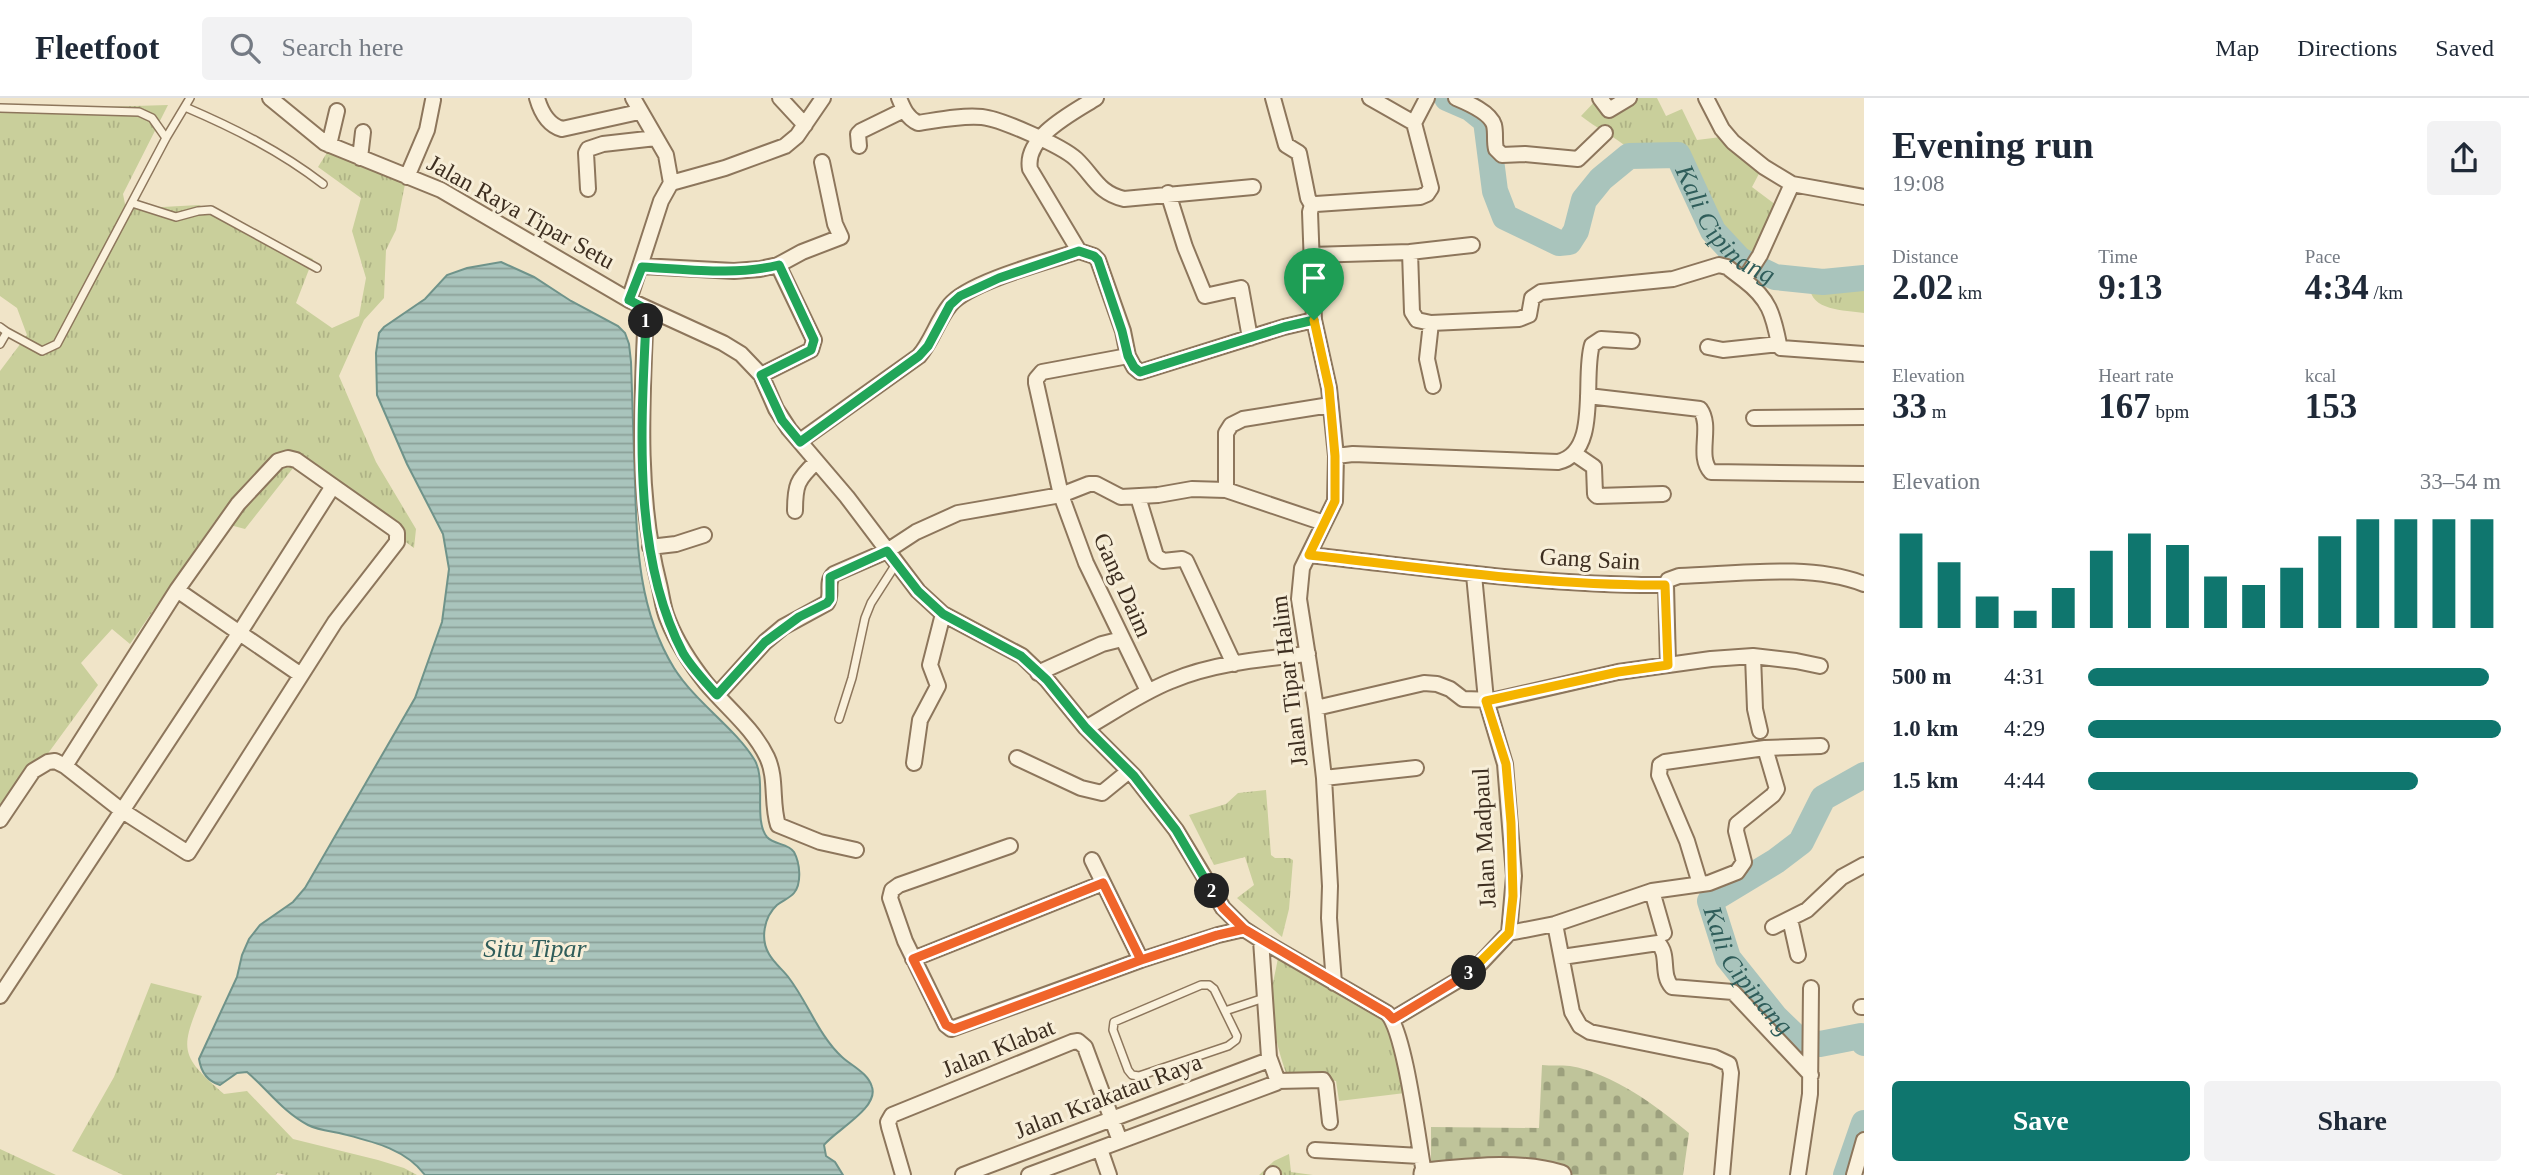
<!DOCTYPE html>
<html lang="en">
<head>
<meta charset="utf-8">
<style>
  :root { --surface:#fff; --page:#f2f2f3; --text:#1f2937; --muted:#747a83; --line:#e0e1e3; --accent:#0f766e }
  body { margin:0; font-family:Georgia,serif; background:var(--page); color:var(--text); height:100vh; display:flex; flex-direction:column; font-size:26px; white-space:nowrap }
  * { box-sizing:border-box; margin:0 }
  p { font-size:23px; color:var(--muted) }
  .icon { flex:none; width:38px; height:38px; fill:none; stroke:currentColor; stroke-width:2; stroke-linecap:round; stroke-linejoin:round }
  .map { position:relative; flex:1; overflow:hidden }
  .details { display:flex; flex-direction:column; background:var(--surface); width:665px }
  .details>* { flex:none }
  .pin { position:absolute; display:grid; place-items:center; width:60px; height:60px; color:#fff; margin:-72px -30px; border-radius:50% 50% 50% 0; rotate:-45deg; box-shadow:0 0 7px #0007 }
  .pin .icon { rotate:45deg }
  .km { position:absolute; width:35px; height:35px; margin:-18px; border-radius:50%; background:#222; color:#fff; font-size:19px; line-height:35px; text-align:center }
  .round { display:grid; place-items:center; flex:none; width:74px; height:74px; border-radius:7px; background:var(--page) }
  .summary { display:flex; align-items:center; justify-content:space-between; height:119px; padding:0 28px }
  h1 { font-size:38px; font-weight:700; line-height:52px }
  .stats { display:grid; grid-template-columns:repeat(3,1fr); gap:10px; height:119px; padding:7px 28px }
  .stats div { display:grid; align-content:center }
  .stats b { font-size:35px; font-weight:700 }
  .stats small { font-size:19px; font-weight:400 }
  .stats p { font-size:19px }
  .chart { height:196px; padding:14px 28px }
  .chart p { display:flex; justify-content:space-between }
  .chart svg { width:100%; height:126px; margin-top:7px; stroke:var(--accent); stroke-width:6 }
  .primary-button { display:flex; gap:14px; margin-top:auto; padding:14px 28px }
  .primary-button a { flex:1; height:80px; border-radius:7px; background:var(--accent); color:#fff; font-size:28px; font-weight:700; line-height:80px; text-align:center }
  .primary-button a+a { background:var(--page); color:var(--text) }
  ul { padding:0 28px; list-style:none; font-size:23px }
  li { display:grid; grid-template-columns:112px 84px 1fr; align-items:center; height:52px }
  li i { height:18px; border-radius:9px; background:var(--accent) }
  header { display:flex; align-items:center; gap:42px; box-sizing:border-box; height:98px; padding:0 35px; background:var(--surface); border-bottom:2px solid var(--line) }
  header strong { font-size:33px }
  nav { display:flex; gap:38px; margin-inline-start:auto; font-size:24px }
  .search { width:490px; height:63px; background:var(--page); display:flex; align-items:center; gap:18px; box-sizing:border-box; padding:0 24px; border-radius:7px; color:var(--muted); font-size:26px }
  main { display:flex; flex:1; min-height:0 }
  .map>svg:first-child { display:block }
</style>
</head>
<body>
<header>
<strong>Fleetfoot</strong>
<div class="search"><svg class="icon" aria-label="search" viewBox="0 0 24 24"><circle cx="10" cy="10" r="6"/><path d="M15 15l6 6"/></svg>Search here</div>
<nav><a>Map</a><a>Directions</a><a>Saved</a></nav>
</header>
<main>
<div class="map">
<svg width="1864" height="1077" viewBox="0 0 1864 1077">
  <defs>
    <pattern id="grass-tufts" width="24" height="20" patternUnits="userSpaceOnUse" patternTransform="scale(1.75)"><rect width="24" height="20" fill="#c9cf9b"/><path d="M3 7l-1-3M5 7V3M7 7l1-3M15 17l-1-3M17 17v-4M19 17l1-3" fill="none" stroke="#aeb285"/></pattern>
    <pattern id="cemetery-stones" width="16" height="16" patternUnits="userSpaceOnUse" patternTransform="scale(1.75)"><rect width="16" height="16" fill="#bfc49a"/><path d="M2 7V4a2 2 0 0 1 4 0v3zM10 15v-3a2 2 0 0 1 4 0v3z" fill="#9ca07d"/></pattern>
    <pattern id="water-rules" width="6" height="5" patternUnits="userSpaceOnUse" patternTransform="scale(1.75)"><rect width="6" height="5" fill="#a9c4bc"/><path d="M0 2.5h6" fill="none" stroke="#8ba098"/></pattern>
  </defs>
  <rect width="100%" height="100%" fill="#f0e4c8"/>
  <!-- grass -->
  <path fill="url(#grass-tufts)" d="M1598 0H1657L1666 18 1682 11 1697 42 1721 39 1762 70 1752 89 1776 107 1757 155 1738 152 1716 128 1682 48 1629 51C1614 38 1596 30 1581 18Z
    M168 7 123 96 126 111 199 107 313 161 296 205 332 230 359 218 366 180 352 133 361 100 318 69 330 50 406 81 396 132 386 152 384 200 364 222 339 278 376 364 416 431 414 450 297 365 245 431 215 423 130 546 112 531 81 565 98 587 0 721V273L27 237 17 210 0 198V12Z
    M1864 185V215C1844 212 1809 213 1810 187Z
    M1266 692 1271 757 1275 760H1289L1293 762 1289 811 1282 839 1237 800 1254 787 1245 759 1214 767 1189 717 1226 706 1238 695Z
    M1279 852 1372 906 1390 926 1405 995 1339 1003 1336 983 1288 980C1277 951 1269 917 1273 885 1275 874 1278 863 1279 852Z
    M151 885 202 898C180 952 179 957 224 996L247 993 293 1041 378 1062 404 1070 417 1077H286L277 1075 276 1077H123L72 1053 114 979Z
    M0 1051 56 1077H0Z
    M1289 1056 1291 1074 1313 1077H1259L1274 1063Z"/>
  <!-- cemetery -->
  <path fill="url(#cemetery-stones)" d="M1542 967C1551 968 1561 967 1570 968 1612 975 1657 1008 1689 1035L1683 1077H1431V1029L1539 1030Z"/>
  <!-- water -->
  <path fill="url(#water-rules)" stroke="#6f938a" stroke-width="2" d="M501 164 534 179 571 203 618 228 625 235 629 246 631 264C632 305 634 345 635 386 637 451 639 513 674 570 696 605 734 629 754 661 767 681 753 722 767 739 774 747 788 745 794 754 800 765 802 785 794 795 790 800 782 803 777 807 764 819 760 841 769 856 774 865 783 872 789 880 808 905 819 938 842 959 852 968 868 975 872 989 879 1010 836 1032 824 1047L826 1058 835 1064 843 1077H425C405 1050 370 1043 339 1035 329 1033 318 1032 308 1027 283 1014 268 992 247 974L237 975 220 987C207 983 201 974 199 961L237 879 242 857 249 841 260 827 293 804 305 790 415 600 442 524 449 471 443 436 407 366 377 297 376 255 379 235 384 229 425 201 447 177 467 170Z"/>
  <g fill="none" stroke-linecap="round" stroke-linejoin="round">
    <!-- river -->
    <g stroke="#a9c4bc" stroke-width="26">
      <path id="s1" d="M1447 0 1470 10 1486 23 1495 93 1505 119 1559 145 1569 144 1576 133 1584 102 1601 81 1629 58 1678 57 1713 133 1740 162 1775 179 1823 184 1864 180"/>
      <path id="s2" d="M1864 677 1823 700 1801 744 1776 763 1710 803 1728 860 1776 920 1801 944 1820 946 1861 938 1864 945"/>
      <path d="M1846 1077 1864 1025"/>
    </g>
    <!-- service casing -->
    <g stroke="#8d765c" stroke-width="10">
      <path id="service" d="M185 9C234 30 280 53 323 86
        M0 10 139 14 152 20 166 40
        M132 105 176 119 198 113 211 112 317 170
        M0 229 7 234 0 246
        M7 234 42 253 57 246 166 40 190 0
        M839 621 852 580 865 520 871 505 896 466
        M1201 887H1209L1214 891 1237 938 1236 942 1228 948 1139 978 1132 977 1128 972 1113 932 1114 924Z
        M1225 913 1264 900"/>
    </g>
    <!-- minor casing -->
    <g stroke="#8d765c" stroke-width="18">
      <path id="minor" d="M270 0 325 45 441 92 629 202 723 245 741 256 761 277 776 311 789 331 847 399 918 493 943 516 1022 558 1047 582 1086 630 1134 678 1176 732 1223 810 1244 831 1261 842 1387 915C1405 933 1418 1043 1424 1075
        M537 0C541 14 548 27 562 31L639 14
        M780 0 805 27
        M899 0C903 10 907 20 918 25 938 22 962 17 982 19 1001 21 1062 48 1076 61 1094 78 1098 95 1124 101L1253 89
        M1273 0 1286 47 1299 55 1308 100 1312 107
        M1370 0 1414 25
        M1456 0C1468 5 1490 14 1494 27 1496 35 1494 43 1496 51L1502 57 1525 56 1578 61 1605 35
        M1600 0 1609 12 1629 0
        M1706 0 1722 31 1733 44 1764 69 1792 86 1864 99
        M329 47 337 13
        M859 48 858 36 861 33 904 12
        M360 60 363 34
        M407 79 427 32 433 2
        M671 85 725 70 785 48 797 38 823 0
        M1792 86 1760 157 1744 182C1769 201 1773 216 1779 246L1781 250 1864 256
        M588 91 586 55 588 51 603 46 656 40
        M1168 95 1185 149 1205 198 1241 190 1250 240
        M1079 153 1094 158 1098 162 1123 233 1128 258 1134 269 1140 274 1284 229 1314 222
        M1079 153 1030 71C1024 39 1072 15 1096 0
        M1410 154 1472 147
        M1311 157 1410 154 1412 214 1417 222 1431 225 1519 221 1529 217 1532 200 1541 194 1673 181 1719 167 1727 169 1744 182
        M642 168 734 173 760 171 778 167 802 154 841 139 835 126 822 64
        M629 202 661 103 671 85 666 57 633 0
        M646 211C642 302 636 396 659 486 662 498 663 511 668 522 677 545 691 566 706 585 727 610 753 630 767 659 777 680 771 705 778 727L820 744 856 752
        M1431 225 1427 261 1433 288
        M1708 249 1723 252 1779 246
        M1128 258 1042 274 1036 281V285L1061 397 1086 465 1148 593
        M761 277 811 252 814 242 778 167
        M1588 298 1700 311C1713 329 1696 358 1711 374L1864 376
        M1754 320 1864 319
        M800 343 919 258C932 243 937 223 950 207 968 184 1049 163 1079 153
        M1575 356 1594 369 1595 396 1597 398 1663 396
        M1336 358 1353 356 1558 364C1601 354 1582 279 1592 247L1601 241 1632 243
        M1226 392V335L1231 327 1243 321 1330 307
        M1138 399 1156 458 1163 463 1182 461 1186 463 1234 566
        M795 413C795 387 797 382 816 364
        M650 449 676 446 704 437
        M1309 457C1428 470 1546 488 1666 487L1668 482 1679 478C1738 476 1810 465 1864 486
        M1474 477 1486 602 1505 666 1514 778 1509 835
        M1666 487 1668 567
        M177 492 301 577
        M1753 558 1755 611 1760 633
        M1038 575 1102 546 1122 541
        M717 597 765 544 783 529 827 505C833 496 825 484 834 476L887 453 916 434 958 415 1061 397 1089 386H1096L1121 399 1158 397 1192 391 1226 392 1324 425
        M1316 610 1424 585 1437 586 1450 591 1463 601 1495 602 1618 574 1711 561 1753 558 1796 563 1820 568
        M1086 630C1114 614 1141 595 1171 583 1213 565 1262 561 1308 556
        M1017 660 1081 690 1102 695 1129 673
        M914 665 920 622 938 588 930 567 943 516
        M1324 680 1416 670
        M0 722 33 673 48 664 55 663 65 668 177 492 238 406 278 363 288 360 296 362 394 431 397 435V444L335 524 188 755 121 712 65 668
        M1010 748 899 787 892 792 890 800 905 843 946 927 951 931 1141 862 1218 837 1244 831
        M1092 762 1141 862
        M1700 786 1687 743 1659 677 1660 667 1665 664 1765 650 1821 648
        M1652 793 1664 835
        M1790 821 1798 857
        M1555 826 1572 914 1580 928 1590 934 1714 959 1729 966 1731 975 1722 1077
        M1773 829 1807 812 1842 779 1864 767
        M1562 859 1658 845C1670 857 1660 876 1672 889L1733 894 1811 977
        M913 861 1103 785
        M1334 885 1329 820 1330 788 1324 680 1316 610 1299 501 1302 470 1335 403 1336 358 1329 290 1314 222 1310 114 1312 107 1316 106 1420 99 1427 96 1431 90 1414 25 1427 0
        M0 898 240 534 333 388
        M1861 909H1864
        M1393 921 1465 878 1478 868 1509 835 1555 826 1652 793 1709 785 1737 774 1744 764 1736 733 1737 726 1773 697 1777 691 1765 650
        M1277 983 1323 982 1326 987 1330 1024
        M1100 1051 1109 1077
        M1315 1052 1420 1058
        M903 1077 889 1029 888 1024 892 1017 1072 944 1078 943 1085 949 1120 1043
        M963 1077 1269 962
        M1029 1077 1276 985 1277 981 1269 959 1261 842
        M1272 1077 1273 1076
        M1798 1077 1810 996 1811 890
        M1854 1077 1864 1042"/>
    </g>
    <!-- tertiary casing -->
    <g stroke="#8d765c" stroke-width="23">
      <path id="tertiary" d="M1424 1077V1075C1467 1071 1519 1064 1561 1077"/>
    </g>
    <!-- service -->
    <use href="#service" stroke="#faf1dc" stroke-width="7"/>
    <!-- minor -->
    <use href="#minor" stroke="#faf1dc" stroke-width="14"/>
    <!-- tertiary -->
    <use href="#tertiary" stroke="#faf1dc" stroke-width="19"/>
  </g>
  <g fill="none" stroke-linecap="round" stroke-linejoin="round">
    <!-- split-1 casing -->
    <g stroke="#fff" stroke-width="14">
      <path id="split-1" d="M646 223V211L629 202 642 169C687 171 734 178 779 167L814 242 811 252 761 277 782 322 800 344 919 258 928 248 950 207 960 198 999 180 1079 153 1094 158 1098 162 1122 233 1128 258 1134 269 1140 274 1284 229 1314 222"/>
    </g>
    <!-- split-2 casing -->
    <g stroke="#fff" stroke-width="14">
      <path id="split-2" d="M646 223C641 329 632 458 683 555 692 570 705 584 717 597L765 544 799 519 827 505 830 501V479L887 453 918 493 943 516 1021 558 1047 582 1086 630 1134 678 1176 732 1212 793"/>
    </g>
    <!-- split-3 casing -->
    <g stroke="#fff" stroke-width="14">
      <path id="split-3" d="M1212 793 1223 810 1244 831 1218 837 1141 862 954 931 946 927 913 861 1103 785 1141 862 1217 837H1218L1244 831 1387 915 1393 921 1469 875"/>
    </g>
    <!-- split-4 casing -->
    <g stroke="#fff" stroke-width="14">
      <path id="split-4" d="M1314 222 1329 290 1335 358V403L1309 457C1428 470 1546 488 1665 487L1668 567 1618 574 1486 603 1506 666 1511 725 1513 798 1509 835 1469 875"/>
    </g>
    <!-- split-1 -->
    <use href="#split-1" stroke="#22a559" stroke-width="9"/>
    <!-- split-2 -->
    <use href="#split-2" stroke="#22a559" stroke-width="9"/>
    <!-- split-3 -->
    <use href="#split-3" stroke="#f0652b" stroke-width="9"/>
    <!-- split-4 -->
    <use href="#split-4" stroke="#f5b400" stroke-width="9"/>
  </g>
  <g text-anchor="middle" stroke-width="6" stroke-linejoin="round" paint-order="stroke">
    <!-- street labels -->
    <g font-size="24" fill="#3d2e20" stroke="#f7eed8">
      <text transform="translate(521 114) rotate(29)" y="8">Jalan Raya Tipar Setu</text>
      <text transform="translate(1590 461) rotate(3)" y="8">Gang Sain</text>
      <text transform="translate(1123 487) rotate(66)" y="8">Gang Daim</text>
      <text transform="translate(1289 583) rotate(-97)" y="8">Jalan Tipar Halim</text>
      <text transform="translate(1484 740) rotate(-93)" y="8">Jalan Madpaul</text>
      <text transform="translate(998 950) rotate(-22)" y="8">Jalan Klabat</text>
      <text transform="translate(1108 998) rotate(-21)" y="8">Jalan Krakatau Raya</text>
    </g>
    <!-- water labels -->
    <g font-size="26" font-style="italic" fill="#2f5d5a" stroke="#f7eed8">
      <text dy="9" stroke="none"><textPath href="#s1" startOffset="458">Kali Cipinang</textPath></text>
      <text x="535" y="859">Situ Tipar</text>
      <text dy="9" stroke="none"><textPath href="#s2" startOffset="285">Kali Cipinang</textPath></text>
    </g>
  </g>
</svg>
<div class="pin" style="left:1314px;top:222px;background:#1e9e55"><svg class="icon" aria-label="arrive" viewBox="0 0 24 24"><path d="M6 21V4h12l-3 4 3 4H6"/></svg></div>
<b class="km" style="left:646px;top:223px">1</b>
<b class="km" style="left:1212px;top:793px">2</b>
<b class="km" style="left:1469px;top:875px">3</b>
</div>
<section class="details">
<div class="summary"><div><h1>Evening run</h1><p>19:08</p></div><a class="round"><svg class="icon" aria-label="share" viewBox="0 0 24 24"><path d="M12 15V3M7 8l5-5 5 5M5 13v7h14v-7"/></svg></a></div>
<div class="stats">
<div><p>Distance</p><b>2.02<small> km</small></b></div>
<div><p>Time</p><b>9:13</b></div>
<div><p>Pace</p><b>4:34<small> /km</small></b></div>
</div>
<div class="stats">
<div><p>Elevation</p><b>33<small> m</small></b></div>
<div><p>Heart rate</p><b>167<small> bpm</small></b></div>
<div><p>kcal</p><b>153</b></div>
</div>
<div class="chart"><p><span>Elevation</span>33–54 m</p>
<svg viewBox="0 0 160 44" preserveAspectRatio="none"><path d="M5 44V11M15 44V21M25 44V33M35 44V38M45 44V30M55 44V17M65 44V11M75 44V15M85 44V26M95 44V29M105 44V23M115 44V12M125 44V6M135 44V6M145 44V6M155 44V6"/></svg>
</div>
<ul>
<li><b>500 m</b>4:31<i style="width:97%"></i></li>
<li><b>1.0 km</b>4:29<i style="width:100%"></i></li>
<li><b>1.5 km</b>4:44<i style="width:80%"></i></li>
</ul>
<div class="primary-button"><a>Save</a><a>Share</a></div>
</section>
</main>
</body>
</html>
